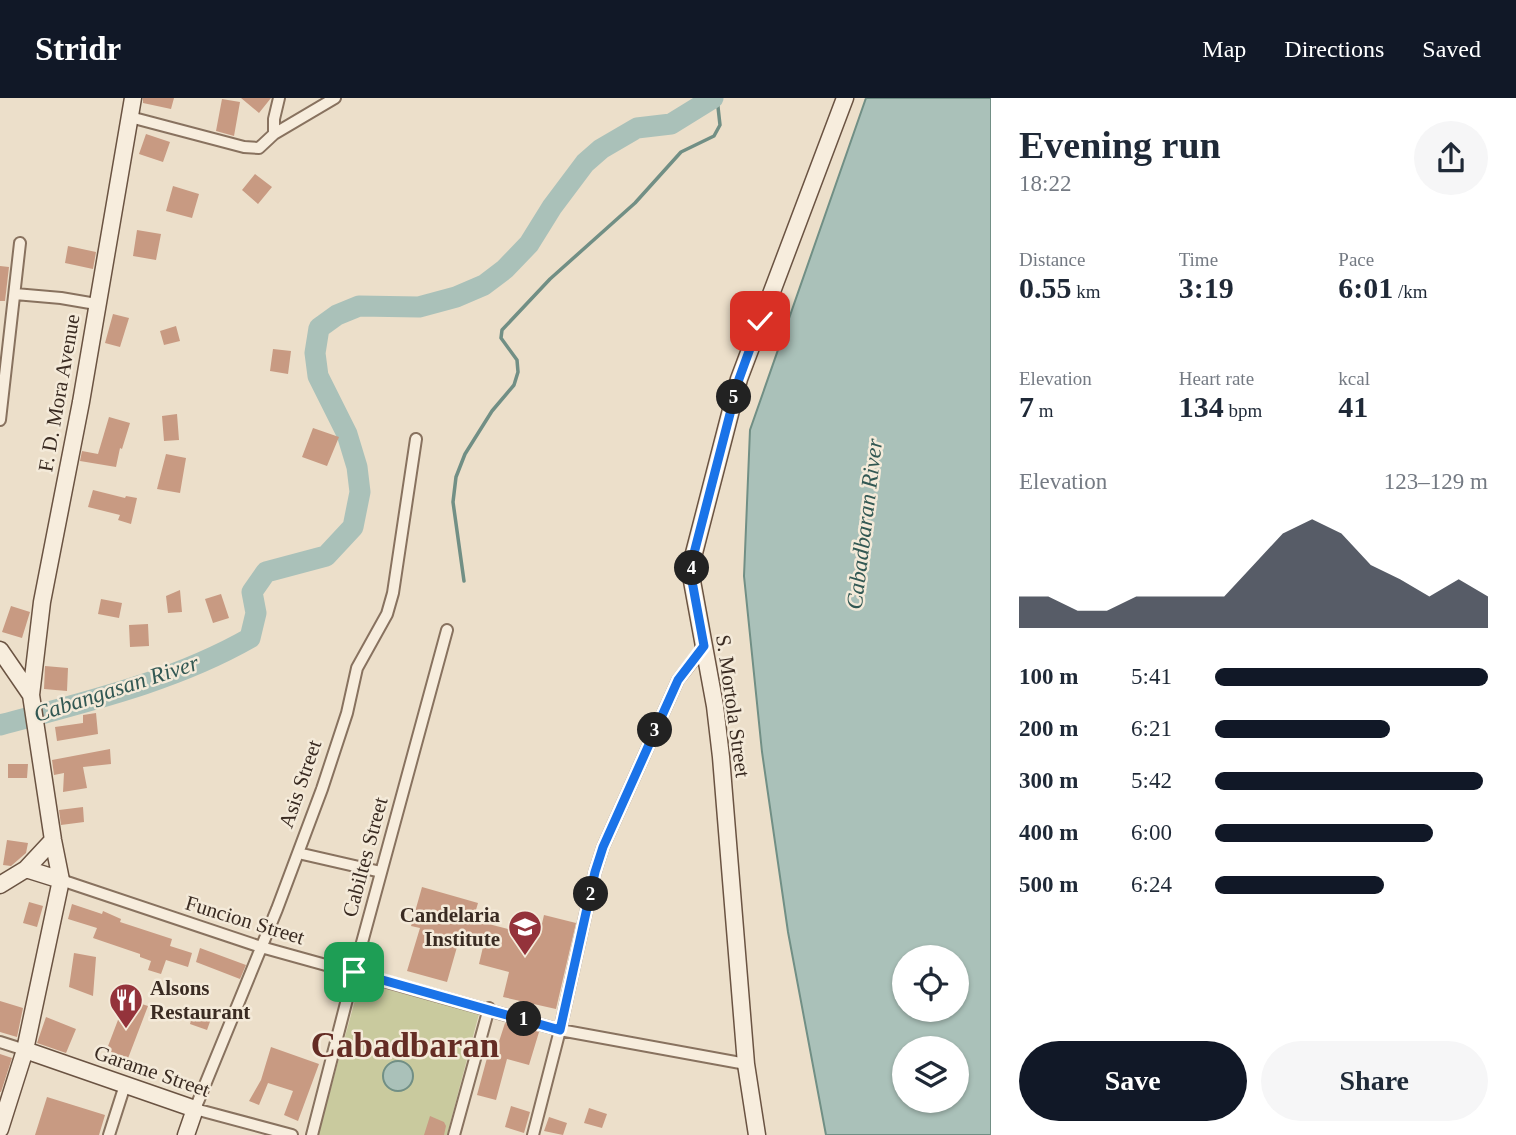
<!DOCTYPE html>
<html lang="en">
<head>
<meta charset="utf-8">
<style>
  :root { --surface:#fff; --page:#f6f6f7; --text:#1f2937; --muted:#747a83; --accent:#111827 }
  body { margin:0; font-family:"Times New Roman",serif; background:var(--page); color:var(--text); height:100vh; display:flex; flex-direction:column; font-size:26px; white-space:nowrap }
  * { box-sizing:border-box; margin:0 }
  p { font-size:23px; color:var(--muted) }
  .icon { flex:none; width:38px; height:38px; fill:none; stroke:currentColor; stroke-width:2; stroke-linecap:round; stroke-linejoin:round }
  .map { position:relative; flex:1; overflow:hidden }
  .side { display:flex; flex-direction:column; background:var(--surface); width:525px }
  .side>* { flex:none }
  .tools { position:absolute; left:892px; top:847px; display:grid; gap:14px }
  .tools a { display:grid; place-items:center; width:77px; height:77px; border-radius:50%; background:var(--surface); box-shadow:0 2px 5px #0004; font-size:35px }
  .pin { position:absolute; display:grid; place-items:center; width:60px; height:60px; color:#fff; margin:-30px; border-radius:14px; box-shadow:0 4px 10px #0006 }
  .km { position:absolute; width:35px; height:35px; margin:-18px; border-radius:50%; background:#222; color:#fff; font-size:19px; line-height:35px; text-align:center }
  .round { display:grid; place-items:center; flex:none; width:74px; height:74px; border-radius:37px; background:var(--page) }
  .headline { display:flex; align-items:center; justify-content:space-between; height:119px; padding:0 28px }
  h1 { font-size:38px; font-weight:700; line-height:52px }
  .metrics { display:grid; grid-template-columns:repeat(3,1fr); gap:10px; height:119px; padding:7px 28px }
  .metrics div { display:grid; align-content:center }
  .metrics b { font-size:30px; font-weight:700 }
  .metrics small { font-size:19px; font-weight:400 }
  .metrics p { font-size:19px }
  .chart { height:196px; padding:14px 28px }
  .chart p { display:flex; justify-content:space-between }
  .chart svg { width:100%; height:126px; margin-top:7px; fill:var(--accent); opacity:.7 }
  .primary-button { display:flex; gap:14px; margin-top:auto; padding:14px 28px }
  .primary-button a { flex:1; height:80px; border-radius:42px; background:var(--accent); color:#fff; font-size:28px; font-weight:700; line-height:80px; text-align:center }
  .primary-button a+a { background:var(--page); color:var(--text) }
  ul { padding:0 28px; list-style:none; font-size:23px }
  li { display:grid; grid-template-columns:112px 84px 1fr; align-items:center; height:52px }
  li i { height:18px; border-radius:9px; background:var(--accent) }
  header { display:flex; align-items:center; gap:42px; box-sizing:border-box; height:98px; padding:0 35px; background:var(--accent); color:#fff }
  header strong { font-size:33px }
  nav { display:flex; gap:38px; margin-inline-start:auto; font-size:24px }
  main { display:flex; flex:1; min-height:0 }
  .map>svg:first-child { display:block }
</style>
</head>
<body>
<header>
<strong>Stridr</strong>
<nav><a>Map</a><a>Directions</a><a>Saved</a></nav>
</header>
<main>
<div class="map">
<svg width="991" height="1037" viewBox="0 0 991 1037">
  <rect width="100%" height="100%" fill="#ecdfca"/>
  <!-- green -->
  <path fill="#c9ca9e" d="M360 884 479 916 447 1037H318Z"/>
  <!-- water -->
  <path fill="#aac1b9" stroke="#718f85" stroke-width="2" fill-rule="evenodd" d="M866 0H991V1037H826L788 834 762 654 744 478 750 332ZM905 859H957V912H905ZM905 950H957V1003H905Z
    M383 978a15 15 0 1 1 30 0a15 15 0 1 1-30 0Z"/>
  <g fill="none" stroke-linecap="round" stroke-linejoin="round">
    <!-- stream -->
    <path stroke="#718f85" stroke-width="3.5" d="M464 483 453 404 456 379 465 356 492 313 514 287 518 274 517 262 501 240 502 232 550 181 635 105 681 54 714 38 720 27 717 0"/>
    <!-- river -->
    <path stroke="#aac1b9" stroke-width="21" d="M0 627C85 604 173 584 250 540L256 515 252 494 266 474 326 458 353 429 360 394 357 369 347 336 318 278 315 255 319 230 337 217 359 208 419 209 456 199 484 187 505 171 529 146 552 109 585 65 601 51 637 30 671 26 713 0"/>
  </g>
  <!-- building -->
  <path fill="#c89a82" d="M143 0H174L171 11 143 5Z
    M241 0H271L259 15Z
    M222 1 240 4 234 38 216 33Z
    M146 36 170 44 163 64 139 56Z
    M255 76 272 89 258 106 242 92Z
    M173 88 199 96 192 120 166 113Z
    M137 132 161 136 156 162 133 158Z
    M68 148 96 154 93 171 65 165Z
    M0 168 9 169 5 203H0Z
    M113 216 129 220 120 249 105 245Z
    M176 228 180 243 164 247 160 233Z
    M273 251 291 253 288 276 270 273Z
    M177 316 179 342 164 343 162 318Z
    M109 319 130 325 122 351 120 350 116 369 80 363 82 353 98 356Z
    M313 330 339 339 327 368 302 359Z
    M166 356 186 360 180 395 157 391Z
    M93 392 125 400 126 398 137 400 131 426 118 422 120 417 88 409Z
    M180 492 182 514 168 515 166 498Z
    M221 496 229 520 213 525 205 501Z
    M101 501 122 505 119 520 98 516Z
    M11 508 30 514 22 540 2 534Z
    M148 526 149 548 130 549 129 527Z
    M45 568 68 570 67 593 44 591Z
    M96 615 98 636 57 643 55 629 83 625V617Z
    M110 651 111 666 83 669 87 690 63 694 64 675 54 677 52 662Z
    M8 666H28L27 680H8Z
    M83 709 84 724 61 727 59 712Z
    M7 742 28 745 26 755 11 768 3 767Z
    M422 789 478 805 473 822 539 839 544 817 576 825 556 911 503 899 509 874 479 866 483 849 459 842 447 884 407 873 420 830 411 828Z
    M29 804 43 808 37 829 23 825Z
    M72 806 102 816 103 813 121 821 120 824 172 841 170 848 192 855 188 869 166 862 161 876 148 872 151 863 140 859V856L93 840 97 830 68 821Z
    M200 850 246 867 240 881 196 864Z
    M74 855 96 859 93 898 69 889Z
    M126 901 148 908 127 963 105 956Z
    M0 903 23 910 17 939 0 934Z
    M194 912 212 918 207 932 190 926Z
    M46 919 76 931 66 955 37 945Z
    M505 925 539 934 529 967 507 961 496 1002 477 997 487 960 493 962Z
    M271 949 319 966 298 1023 284 1017 293 993 268 985 259 1007 249 1003 261 982Z
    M0 956 12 960 1 994H0Z
    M47 999 105 1017 99 1037H35Z
    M511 1008 530 1014 524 1035 505 1029Z
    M589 1010 607 1016 602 1030 584 1025Z
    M430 1018 444 1024 446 1028 444 1037H424Z
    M549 1019 567 1025 563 1037 544 1033Z"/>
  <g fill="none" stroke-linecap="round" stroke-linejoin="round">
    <!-- street casing -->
    <g stroke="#88725f" stroke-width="14">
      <path id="street" d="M130 19 244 49 259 50 274 36 335 0
        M274 36V21L279 0
        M15 196 61 200 96 206
        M0 322 20 145
        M298 755 381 774
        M61 782 261 849 560 932 746 966
        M0 944 25 952
        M109 1037 125 987
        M292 1037 195 1011 277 811 322 691 347 615 357 570 387 516 393 495 416 341
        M312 1037 354 874 447 532
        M454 1037 489 910
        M533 1037 560 932 595 774 603 749 678 582 704 549"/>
    </g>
    <!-- secondary casing -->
    <g stroke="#6a5342" stroke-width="19">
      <path id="secondary" d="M0 552 31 597 53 742 61 782 25 952 0 1031
        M31 597 42 504 81 304 133 0
        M26 771 61 782
        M0 787 26 771 53 742
        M25 952 195 1011 186 1037
        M757 1037 746 966 721 659 715 608 692 483V463L739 281 845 0"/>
    </g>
    <!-- street -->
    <use href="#street" stroke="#f7eddd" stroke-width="10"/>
    <!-- secondary -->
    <use href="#secondary" stroke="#f7eddd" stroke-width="16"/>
  </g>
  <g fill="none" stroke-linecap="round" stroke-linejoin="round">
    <!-- route casing -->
    <g stroke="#fff" stroke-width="14">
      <path id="route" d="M354 874 560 932 595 774 603 749 678 582 704 548 692 483V463L739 281 760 223"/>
    </g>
    <!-- route -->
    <use href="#route" stroke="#1a73e8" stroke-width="9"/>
  </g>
  <!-- icons -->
  <defs>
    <g id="school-pin" transform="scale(1.75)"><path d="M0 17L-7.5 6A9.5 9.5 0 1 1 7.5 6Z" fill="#94333b" stroke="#f4ead9"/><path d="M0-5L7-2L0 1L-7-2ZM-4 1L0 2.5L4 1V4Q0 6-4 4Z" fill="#fff"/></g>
    <g id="restaurant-pin" transform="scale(1.75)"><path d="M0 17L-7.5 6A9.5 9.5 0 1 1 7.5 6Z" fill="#94333b" stroke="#f4ead9"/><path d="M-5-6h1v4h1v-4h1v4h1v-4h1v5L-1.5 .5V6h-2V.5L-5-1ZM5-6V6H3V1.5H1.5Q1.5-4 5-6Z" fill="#fff"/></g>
  </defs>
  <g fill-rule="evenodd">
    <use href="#school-pin" x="525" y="829"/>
    <use href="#restaurant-pin" x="126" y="902"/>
  </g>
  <g text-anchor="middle" stroke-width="5" stroke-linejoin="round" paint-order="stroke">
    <!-- street labels -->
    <g font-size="21" fill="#3a2b22" stroke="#f4ead9">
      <text transform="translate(59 295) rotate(-80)" y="7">F. D. Mora Avenue</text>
      <text transform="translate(733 608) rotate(82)" y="7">S. Mortola Street</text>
      <text transform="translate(300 686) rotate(-71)" y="7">Asis Street</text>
      <text transform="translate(365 759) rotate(-75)" y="7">Cabiltes Street</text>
      <text transform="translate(245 822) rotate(17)" y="7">Funcion Street</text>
      <text transform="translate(152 973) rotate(19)" y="7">Garame Street</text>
    </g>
    <!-- poi labels -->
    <g font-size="21" font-weight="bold" fill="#3a2b22" stroke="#f4ead9" text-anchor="end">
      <text x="500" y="824">Candelaria<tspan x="500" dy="24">Institute</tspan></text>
      <text x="150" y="897" text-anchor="start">Alsons<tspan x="150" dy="24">Restaurant</tspan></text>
    </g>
    <!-- water labels -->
    <g font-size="23" font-style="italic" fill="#325853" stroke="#f4ead9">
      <text transform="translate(864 426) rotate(-83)" y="8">Cabadbaran River</text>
      <text transform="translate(116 590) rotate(-18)" y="8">Cabangasan River</text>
    </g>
    <!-- town labels -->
    <g font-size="35" font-weight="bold" fill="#642c24" stroke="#f4ead9">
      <text x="405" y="959">Cabadbaran</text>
    </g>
  </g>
</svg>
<div class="tools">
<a><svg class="icon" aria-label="locate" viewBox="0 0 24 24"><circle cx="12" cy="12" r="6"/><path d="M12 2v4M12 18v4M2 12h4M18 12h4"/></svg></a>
<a><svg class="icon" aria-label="layers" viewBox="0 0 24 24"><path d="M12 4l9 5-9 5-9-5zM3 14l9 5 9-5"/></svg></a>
</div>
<div class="pin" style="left:354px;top:874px;background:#1e9e55"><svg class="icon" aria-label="arrive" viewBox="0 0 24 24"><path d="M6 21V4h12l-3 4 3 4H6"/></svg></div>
<div class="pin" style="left:760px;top:223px;background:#d93025"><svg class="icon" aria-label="check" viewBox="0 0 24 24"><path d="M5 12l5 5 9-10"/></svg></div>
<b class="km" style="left:524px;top:921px">1</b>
<b class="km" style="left:591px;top:796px">2</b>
<b class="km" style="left:655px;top:632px">3</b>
<b class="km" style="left:692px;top:470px">4</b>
<b class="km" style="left:734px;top:299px">5</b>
</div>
<section class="side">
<div class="headline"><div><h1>Evening run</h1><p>18:22</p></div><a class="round"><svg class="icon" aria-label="share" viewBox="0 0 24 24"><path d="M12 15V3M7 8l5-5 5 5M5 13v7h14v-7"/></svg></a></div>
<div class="metrics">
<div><p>Distance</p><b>0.55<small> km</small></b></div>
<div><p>Time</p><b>3:19</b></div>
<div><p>Pace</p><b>6:01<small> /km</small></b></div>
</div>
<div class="metrics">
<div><p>Elevation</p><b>7<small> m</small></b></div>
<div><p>Heart rate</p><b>134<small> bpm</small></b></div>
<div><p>kcal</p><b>41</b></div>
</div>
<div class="chart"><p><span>Elevation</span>123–129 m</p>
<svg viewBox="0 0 160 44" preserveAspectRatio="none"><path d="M0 44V33L10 33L20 38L30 38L40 33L50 33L60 33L70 33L80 22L90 11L100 6L110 11L120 22L130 27L140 33L150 27L160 33V44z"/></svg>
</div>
<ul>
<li><b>100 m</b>5:41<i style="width:100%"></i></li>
<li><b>200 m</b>6:21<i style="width:64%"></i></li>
<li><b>300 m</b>5:42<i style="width:98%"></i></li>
<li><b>400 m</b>6:00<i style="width:80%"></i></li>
<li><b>500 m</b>6:24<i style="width:62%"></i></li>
</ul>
<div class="primary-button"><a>Save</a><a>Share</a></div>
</section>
</main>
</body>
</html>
